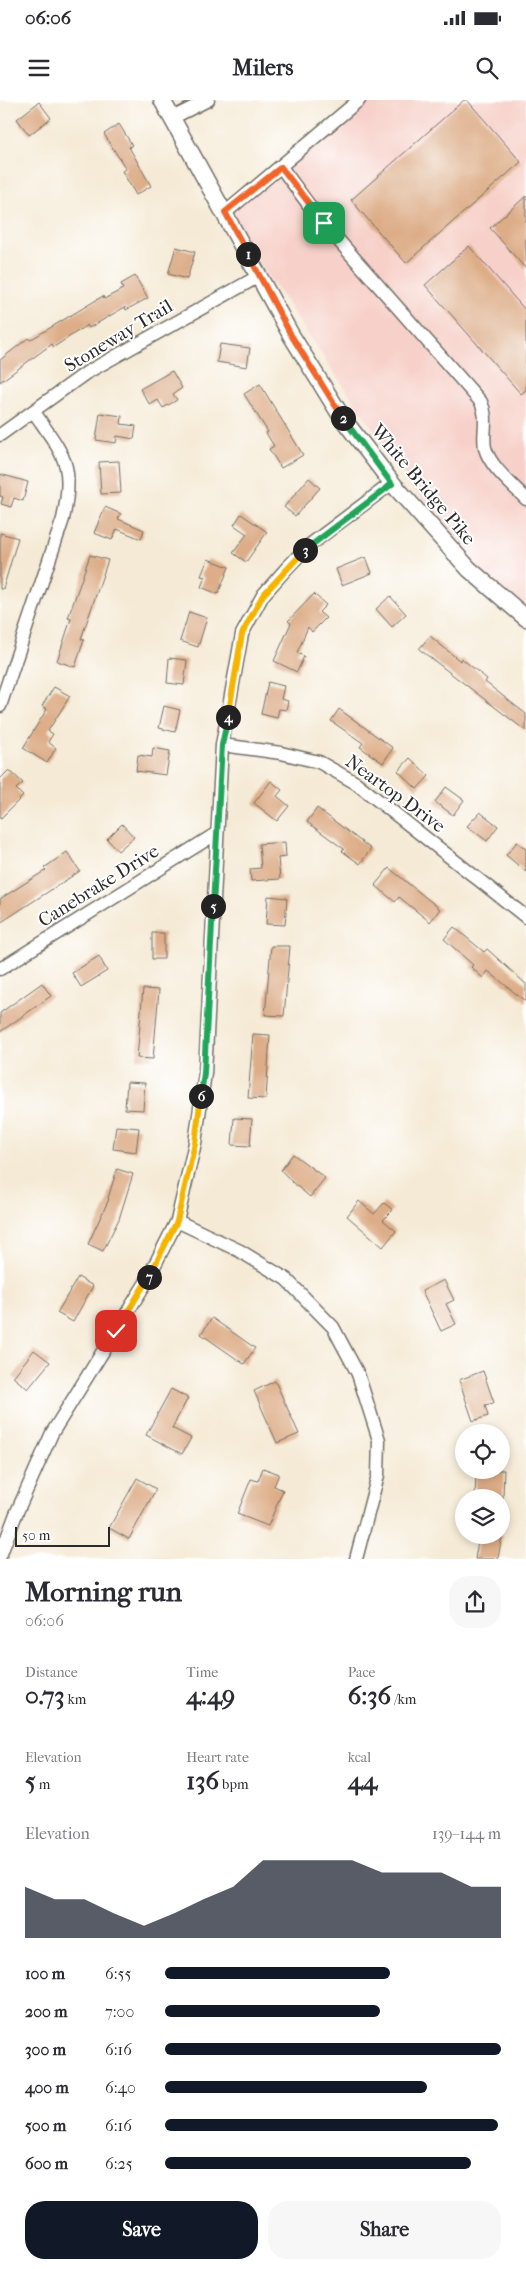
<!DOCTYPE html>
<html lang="en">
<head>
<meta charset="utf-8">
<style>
  :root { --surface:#fff; --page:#f7f7f7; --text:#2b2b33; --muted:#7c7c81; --accent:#111827 }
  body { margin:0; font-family:"IM FELL French Canon",serif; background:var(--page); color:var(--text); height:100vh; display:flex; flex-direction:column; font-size:19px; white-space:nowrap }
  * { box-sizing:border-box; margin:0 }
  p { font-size:16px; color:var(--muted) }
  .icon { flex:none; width:28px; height:28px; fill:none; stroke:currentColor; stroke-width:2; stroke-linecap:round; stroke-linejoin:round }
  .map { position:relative; height:1459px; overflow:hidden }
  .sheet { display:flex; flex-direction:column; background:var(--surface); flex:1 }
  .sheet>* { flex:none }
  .buttons { position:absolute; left:455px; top:1324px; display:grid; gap:10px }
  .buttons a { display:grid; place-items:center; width:55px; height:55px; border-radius:50%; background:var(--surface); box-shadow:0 2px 8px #0003; font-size:25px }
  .scale { position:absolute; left:15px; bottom:12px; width:95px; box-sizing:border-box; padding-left:5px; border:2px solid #2b2b2b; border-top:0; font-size:14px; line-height:18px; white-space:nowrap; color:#2b2b2b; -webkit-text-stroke:4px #fff; paint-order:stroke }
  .pin { position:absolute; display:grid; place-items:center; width:42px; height:42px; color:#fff; margin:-21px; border-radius:10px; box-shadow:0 2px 8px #0006 }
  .km { position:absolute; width:25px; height:25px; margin:-12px; border-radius:50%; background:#222; color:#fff; font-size:14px; line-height:25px; text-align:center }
  .round { display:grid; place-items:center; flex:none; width:52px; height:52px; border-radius:20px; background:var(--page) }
  .head { display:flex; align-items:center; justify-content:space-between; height:85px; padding:0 25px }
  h1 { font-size:28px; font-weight:800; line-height:38px }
  .figures { display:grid; grid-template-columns:repeat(3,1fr); gap:8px; height:85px; padding:5px 25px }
  .figures div { display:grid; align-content:center }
  .figures b { font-size:25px; font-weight:800 }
  .figures small { font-size:14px; font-weight:400 }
  .figures p { font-size:14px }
  .chart { height:140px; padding:10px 25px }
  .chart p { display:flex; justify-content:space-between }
  .chart svg { width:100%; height:90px; margin-top:5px; fill:var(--accent); opacity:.7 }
  .primary-button { display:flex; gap:10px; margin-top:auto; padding:10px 25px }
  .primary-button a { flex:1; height:58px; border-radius:20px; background:var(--accent); color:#fff; font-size:20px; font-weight:800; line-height:58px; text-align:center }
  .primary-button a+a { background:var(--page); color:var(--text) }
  ul { padding:0 25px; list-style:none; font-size:16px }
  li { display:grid; grid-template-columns:80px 60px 1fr; align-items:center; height:38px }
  li i { height:12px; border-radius:6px; background:var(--accent) }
  .status { display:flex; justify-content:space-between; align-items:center; height:35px; padding:0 25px; background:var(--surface); direction:ltr }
  .status svg { height:14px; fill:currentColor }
  header { display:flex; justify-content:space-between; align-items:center; height:65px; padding:0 25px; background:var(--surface); font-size:22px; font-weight:800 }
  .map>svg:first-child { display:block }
</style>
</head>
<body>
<div class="status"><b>06:06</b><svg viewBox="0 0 49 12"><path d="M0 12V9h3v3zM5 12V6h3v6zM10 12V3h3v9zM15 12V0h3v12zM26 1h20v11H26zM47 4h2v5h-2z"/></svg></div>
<header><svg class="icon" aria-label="menu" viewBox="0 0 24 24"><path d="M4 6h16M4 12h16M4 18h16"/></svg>Milers<svg class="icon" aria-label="search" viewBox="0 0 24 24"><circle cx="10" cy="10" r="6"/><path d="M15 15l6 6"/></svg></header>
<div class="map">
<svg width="526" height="1459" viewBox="0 0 526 1459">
  <rect width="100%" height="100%" fill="#fff"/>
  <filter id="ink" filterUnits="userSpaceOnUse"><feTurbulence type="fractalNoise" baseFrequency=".02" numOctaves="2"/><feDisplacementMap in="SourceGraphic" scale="10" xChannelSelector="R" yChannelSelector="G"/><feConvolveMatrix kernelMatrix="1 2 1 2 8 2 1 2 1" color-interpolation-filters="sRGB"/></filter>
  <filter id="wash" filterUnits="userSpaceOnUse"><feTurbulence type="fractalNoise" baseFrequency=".0096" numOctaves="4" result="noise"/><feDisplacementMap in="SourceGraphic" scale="20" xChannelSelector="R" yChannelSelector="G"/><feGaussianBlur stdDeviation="1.12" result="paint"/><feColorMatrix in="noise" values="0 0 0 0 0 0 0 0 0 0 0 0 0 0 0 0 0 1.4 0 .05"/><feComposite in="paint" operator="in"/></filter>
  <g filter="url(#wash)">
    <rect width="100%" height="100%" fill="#f5ead5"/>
    <!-- built -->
    <path fill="#f7d1c9" d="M358 0H526V513L469 469 225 113Z"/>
    <g id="blocks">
      <!-- building -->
      <path fill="#ddad88" d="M464 0H467L521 62 406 163 351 100Z
        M39 2 51 18 29 35 17 19Z
        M119 24 132 45 129 47 151 86 136 95 122 71 126 69 104 34Z
        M526 96V169L490 128Z
        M469 146 526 211V290L521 294 425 185Z
        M176 147 195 152 187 179 168 174Z
        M135 176 148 198 126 210 125 207 89 228 87 225 54 247 52 244 0 282V260L28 238 30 240 103 196 104 199 123 189 121 184Z
        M220 244 250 248 247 267 217 262Z
        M172 271 182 288 173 294 177 300 163 308 158 300 150 305 140 289Z
        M260 284 303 355 281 368 269 349 274 346 266 333 268 332 244 294Z
        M100 313 122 316 121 324 136 326 134 339 117 336 116 343 96 340Z
        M119 361 121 393 101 394 99 362Z
        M0 374 28 382 23 401 14 398 11 407 1 404 3 397 0 396Z
        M309 378 320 388 295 416 284 407Z
        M105 407 121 414 118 419 144 430 141 439 117 429 112 440 94 433Z
        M241 414 267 432 246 462 233 453 247 434 234 425Z
        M0 433 18 438 3 489H0Z
        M90 455 108 460 81 539 84 540 75 567 57 561 71 519 68 518Z
        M366 457 372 473 342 485 336 469Z
        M208 459 229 467 218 494 201 487 205 477 201 476Z
        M314 494 326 505 319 512 326 518 312 532 308 527 297 553 304 556 297 572 274 561 291 523 288 521Z
        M390 496 406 514 392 527 376 509Z
        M189 512 207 518 198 547 180 541Z
        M430 536 460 561 461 558 487 579 485 582 526 614V631L419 549Z
        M169 558 187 560 184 585 167 583Z
        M268 582 284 586 281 599 288 601 286 610 279 609 277 618 261 614Z
        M54 587 70 596 48 631 53 634 48 642 56 648 47 663 23 648 47 609 42 606Z
        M164 606 180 610 175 632 159 628Z
        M339 609 393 648 383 663 360 647 363 643 331 621Z
        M153 648 170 651 166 675 136 671 138 655 152 657Z
        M410 658 429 676 417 689 398 671Z
        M9 670 23 683 16 689 23 696 0 719V679Z
        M271 681 282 690 277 696 289 706 277 721 254 703Z
        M446 687 464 700 453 715 435 702Z
        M317 708 371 749 360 764 342 751 344 749 307 722Z
        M480 712 498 726 487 741 467 726Z
        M122 724 134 737 118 751 107 739Z
        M285 742 286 757 278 758 280 779 251 781 250 769 261 768 259 744Z
        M517 742 526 749V772L506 755Z
        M67 752 80 771 0 823V799L46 770 44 768Z
        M389 768 440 809 430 822 399 797 395 802 375 785Z
        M268 796 287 798 285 825 266 824Z
        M454 827 484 852 487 849 526 884V902L488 871 483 878 471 867 473 865 444 839Z
        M152 833H164V859H152Z
        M271 846H290L284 916 265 915Z
        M99 856 107 871 81 887 72 873Z
        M42 883 51 896 0 932V913Z
        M143 889 159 890 153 959 137 958Z
        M253 934 270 935 266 999 248 998Z
        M127 982 145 983 143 1010 125 1009Z
        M234 1018 252 1019 250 1046 232 1045Z
        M116 1026 139 1028 136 1052 113 1049Z
        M293 1054 325 1078 310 1097 292 1082 281 1070Z
        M117 1069 133 1074 119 1119 103 1151 88 1144 109 1099 108 1098Z
        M359 1101 374 1114 384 1103 393 1110 383 1120 396 1131 383 1147 347 1116Z
        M78 1177 93 1186 73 1222 57 1213Z
        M444 1180 454 1200 446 1204 456 1224 441 1231 422 1191Z
        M212 1218 255 1248 244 1264 201 1234Z
        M34 1250 50 1262 28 1289 13 1277Z
        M483 1271 494 1303 485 1305 488 1316 473 1321 459 1280Z
        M275 1281 299 1334 277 1343 254 1291Z
        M171 1289 188 1298 172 1328 191 1338 182 1354 146 1335Z
        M263 1368 279 1374 274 1386 283 1390 268 1426 237 1414 251 1379 258 1381Z
        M476 1370H504L503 1398H475Z
        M137 1378 156 1389 129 1439 109 1428Z
        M479 1435H502L498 1459H475Z"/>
    </g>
  </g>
  <g filter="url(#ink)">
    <use href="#blocks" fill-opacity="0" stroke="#726e66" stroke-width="1"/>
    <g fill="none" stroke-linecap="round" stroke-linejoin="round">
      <!-- minor casing -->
      <g stroke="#726e66" stroke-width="15">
        <path id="minor" d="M172 18 208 0
          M281 67 317 116 481 302C489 320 482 331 485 348 490 367 513 385 526 399
          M225 113 359 0
          M0 335 86 273 259 176
          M0 606 63 419C75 364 64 356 34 312
          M222 645 281 653 319 662 356 683 526 817
          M0 869 217 733
          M177 1121 240 1151 286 1179 333 1227 358 1274 379 1340 378 1375 356 1459
          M0 1456 16 1414 52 1333 145 1184 177 1121 195 1043 205 973 222 645 242 534 263 495 286 469 307 447 392 383"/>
      </g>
      <!-- major casing -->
      <g stroke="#726e66" stroke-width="19">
        <path id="major" d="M162 0 291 235 343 319 392 383 469 469 526 518"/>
      </g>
      <!-- minor -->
      <use href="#minor" stroke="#fff" stroke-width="12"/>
      <!-- major -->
      <use href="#major" stroke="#fff" stroke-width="16"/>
    </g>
  </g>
  <g fill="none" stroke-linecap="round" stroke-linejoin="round" filter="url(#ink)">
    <!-- split-1 casing -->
    <g stroke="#fff" stroke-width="10">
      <path id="split-1" d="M248 154 225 112 281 67 324 123"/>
    </g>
    <!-- split-2 casing -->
    <g stroke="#fff" stroke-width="10">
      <path id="split-2" d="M248 154 291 235 343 318"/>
    </g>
    <!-- split-3 casing -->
    <g stroke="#fff" stroke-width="10">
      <path id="split-3" d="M305 450 392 384 343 318"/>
    </g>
    <!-- split-4 casing -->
    <g stroke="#fff" stroke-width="10">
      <path id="split-4" d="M228 617 242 534 263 495 305 450"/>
    </g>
    <!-- split-5 casing -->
    <g stroke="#fff" stroke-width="10">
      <path id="split-5" d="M213 806 222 645 228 617"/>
    </g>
    <!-- split-6 casing -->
    <g stroke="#fff" stroke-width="10">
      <path id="split-6" d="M201 996 204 973 213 806"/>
    </g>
    <!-- split-7 casing -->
    <g stroke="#fff" stroke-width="10">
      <path id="split-7" d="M149 1177 177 1121 195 1043 201 996"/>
    </g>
    <!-- split-8 casing -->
    <g stroke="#fff" stroke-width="10">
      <path id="split-8" d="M116 1231 149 1177"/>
    </g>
    <!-- split-1 -->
    <use href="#split-1" stroke="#f0652b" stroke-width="6"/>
    <!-- split-2 -->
    <use href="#split-2" stroke="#f0652b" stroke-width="6"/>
    <!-- split-3 -->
    <use href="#split-3" stroke="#22a559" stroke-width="6"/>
    <!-- split-4 -->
    <use href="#split-4" stroke="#f5b400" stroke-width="6"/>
    <!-- split-5 -->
    <use href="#split-5" stroke="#22a559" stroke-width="6"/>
    <!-- split-6 -->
    <use href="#split-6" stroke="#22a559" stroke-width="6"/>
    <!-- split-7 -->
    <use href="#split-7" stroke="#f5b400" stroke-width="6"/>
    <!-- split-8 -->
    <use href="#split-8" stroke="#f5b400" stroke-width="6"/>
  </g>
  <g text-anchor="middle" stroke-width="4" stroke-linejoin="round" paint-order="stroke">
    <!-- street labels -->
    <g font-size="19" fill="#2b2b2b" stroke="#fff">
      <text transform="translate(118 235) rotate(-31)" y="7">Stoneway Trail</text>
      <text transform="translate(424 384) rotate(50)" y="7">White Bridge Pike</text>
      <text transform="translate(396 693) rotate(36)" y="7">Neartop Drive</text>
      <text transform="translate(98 785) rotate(-32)" y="7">Canebrake Drive</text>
    </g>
  </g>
</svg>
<div class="buttons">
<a><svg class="icon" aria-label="locate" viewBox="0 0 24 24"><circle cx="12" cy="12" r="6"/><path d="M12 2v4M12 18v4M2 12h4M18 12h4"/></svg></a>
<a><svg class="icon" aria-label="layers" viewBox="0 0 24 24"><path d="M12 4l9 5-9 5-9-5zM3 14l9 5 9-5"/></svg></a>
</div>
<div class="scale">50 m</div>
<div class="pin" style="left:324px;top:123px;background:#1e9e55"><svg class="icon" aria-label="arrive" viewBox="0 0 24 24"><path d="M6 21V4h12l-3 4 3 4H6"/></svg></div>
<div class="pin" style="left:116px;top:1231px;background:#d93025"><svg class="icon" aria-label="check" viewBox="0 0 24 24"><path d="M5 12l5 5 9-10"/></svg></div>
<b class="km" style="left:248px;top:154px">1</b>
<b class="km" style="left:343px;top:318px">2</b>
<b class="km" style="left:305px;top:450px">3</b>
<b class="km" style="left:228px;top:617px">4</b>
<b class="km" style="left:213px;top:806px">5</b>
<b class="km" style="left:201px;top:996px">6</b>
<b class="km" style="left:149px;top:1177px">7</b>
</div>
<section class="sheet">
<div class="head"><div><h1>Morning run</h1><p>06:06</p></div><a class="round"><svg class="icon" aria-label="share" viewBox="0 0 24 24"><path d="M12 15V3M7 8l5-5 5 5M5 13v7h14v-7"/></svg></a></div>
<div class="figures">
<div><p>Distance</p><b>0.73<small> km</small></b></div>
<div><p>Time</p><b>4:49</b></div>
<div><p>Pace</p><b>6:36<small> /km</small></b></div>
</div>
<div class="figures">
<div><p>Elevation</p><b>5<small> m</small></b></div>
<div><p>Heart rate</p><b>136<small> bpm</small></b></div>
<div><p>kcal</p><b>44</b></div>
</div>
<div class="chart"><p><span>Elevation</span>139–144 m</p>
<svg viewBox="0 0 160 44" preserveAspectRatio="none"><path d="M0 44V19L10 25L20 25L30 32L40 38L50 32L60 25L70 19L80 6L90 6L100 6L110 6L120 12L130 12L140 12L150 19L160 19V44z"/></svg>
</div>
<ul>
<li><b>100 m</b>6:55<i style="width:67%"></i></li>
<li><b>200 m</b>7:00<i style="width:64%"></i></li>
<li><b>300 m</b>6:16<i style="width:100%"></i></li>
<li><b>400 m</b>6:40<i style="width:78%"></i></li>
<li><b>500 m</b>6:16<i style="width:99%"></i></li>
<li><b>600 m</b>6:25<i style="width:91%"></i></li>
</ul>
<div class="primary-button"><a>Save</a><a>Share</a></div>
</section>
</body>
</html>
